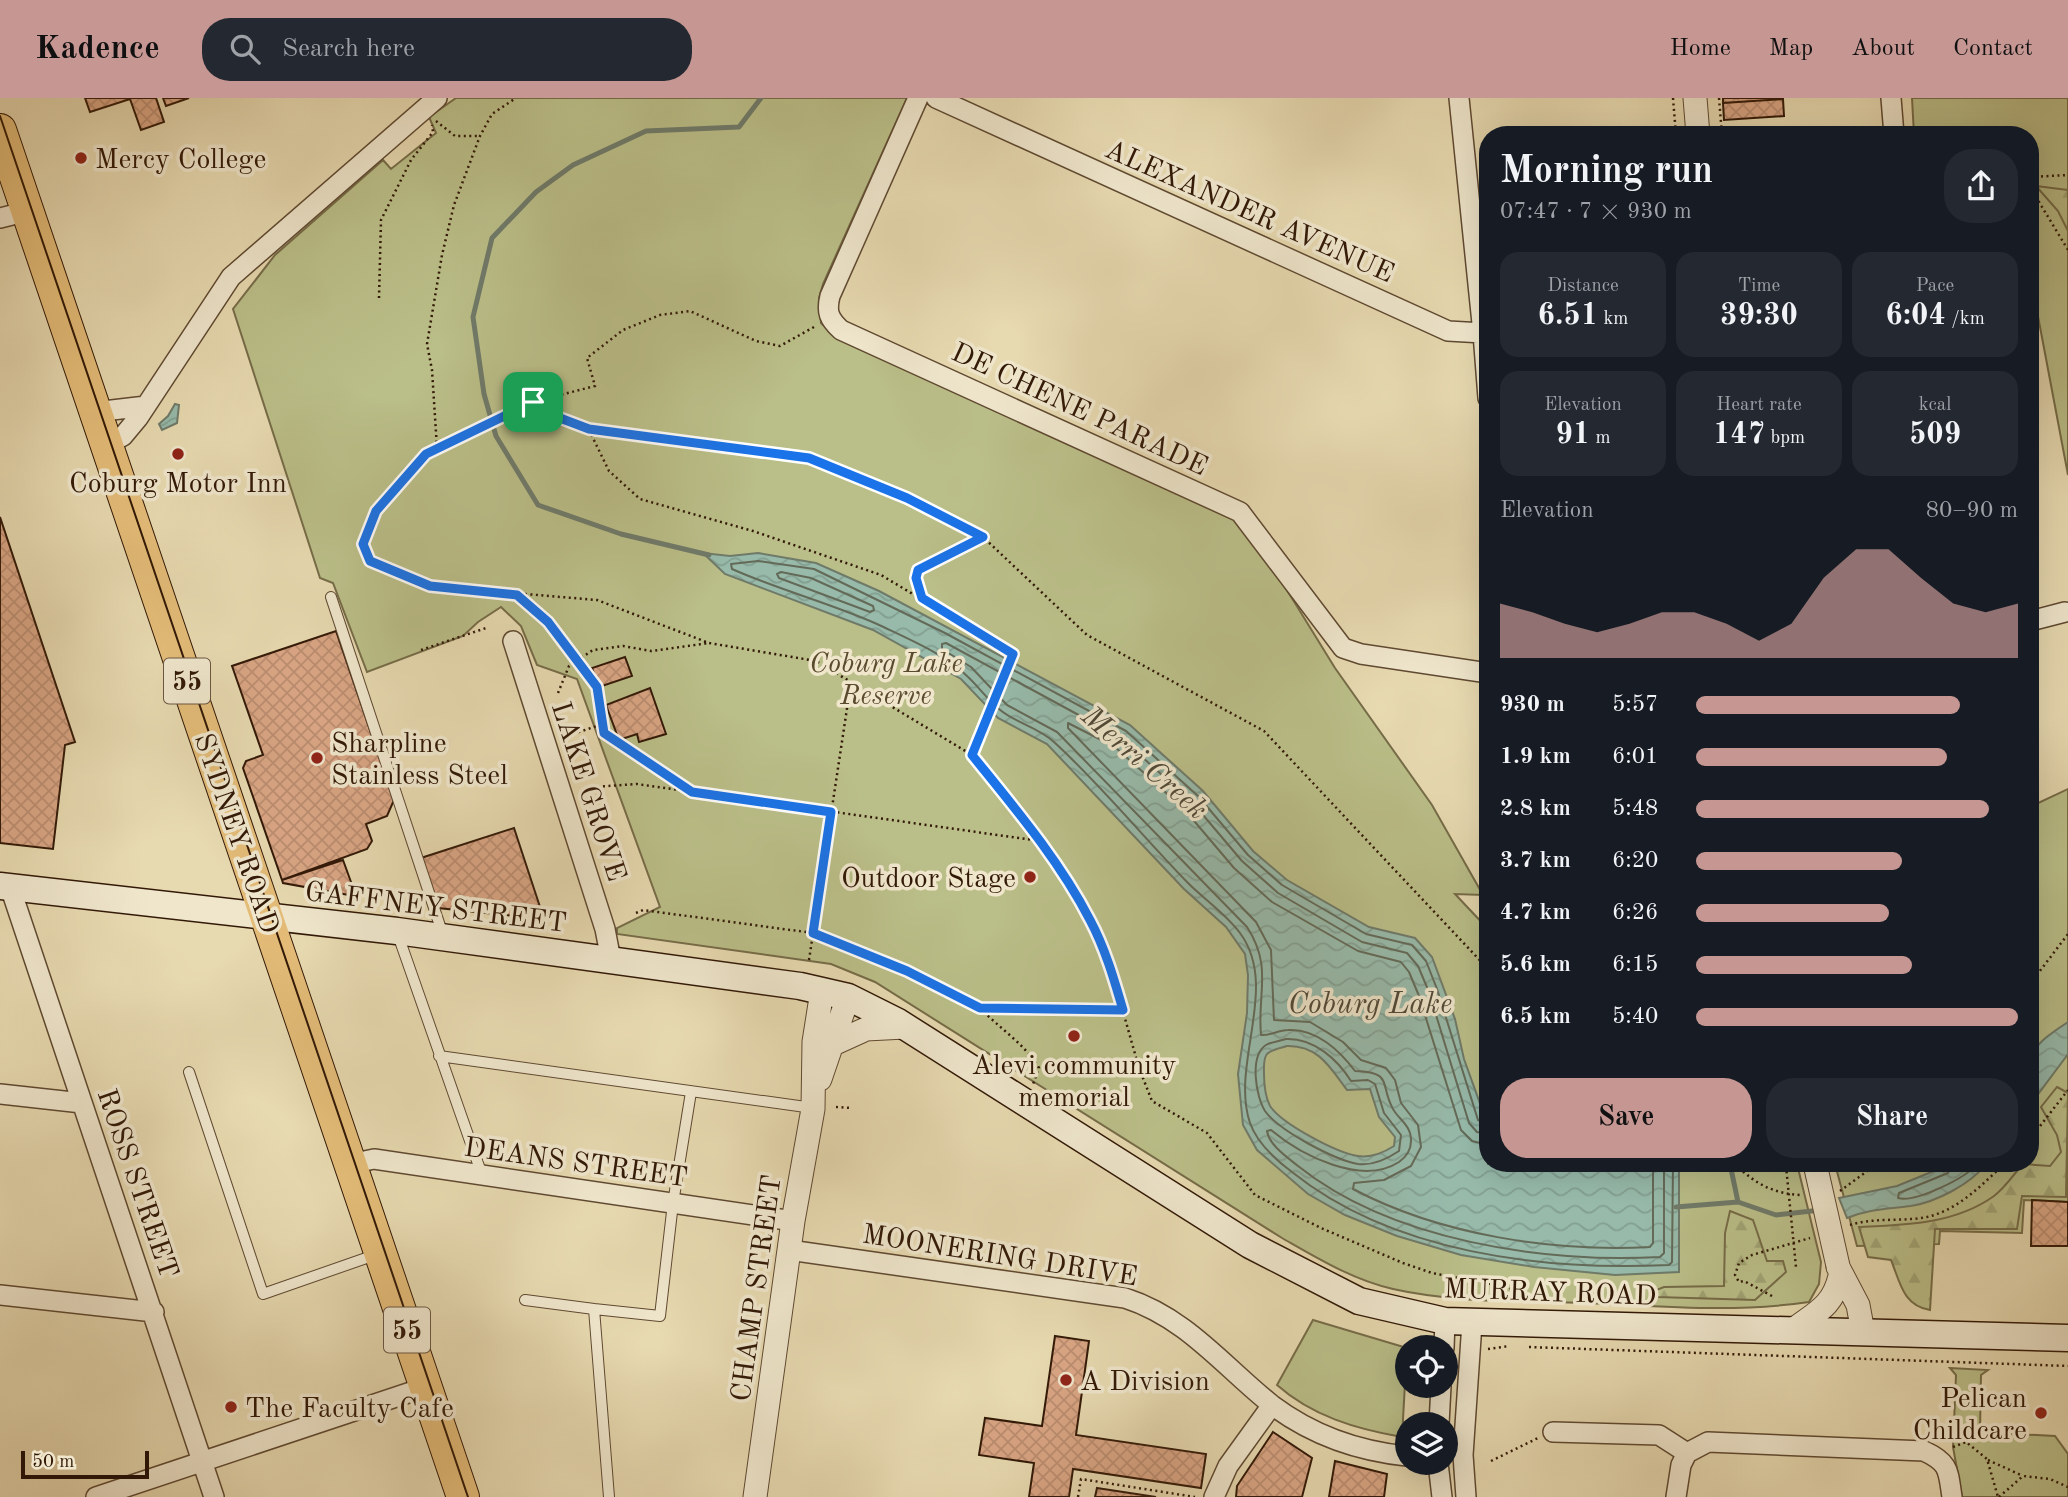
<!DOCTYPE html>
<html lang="en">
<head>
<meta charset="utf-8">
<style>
  :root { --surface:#171b24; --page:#242831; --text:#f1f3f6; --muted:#9ea1a6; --accent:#c59692 }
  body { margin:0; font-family:"Old Standard TT",serif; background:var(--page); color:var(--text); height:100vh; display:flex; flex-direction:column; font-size:26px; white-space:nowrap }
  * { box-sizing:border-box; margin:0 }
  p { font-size:23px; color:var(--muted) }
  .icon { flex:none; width:38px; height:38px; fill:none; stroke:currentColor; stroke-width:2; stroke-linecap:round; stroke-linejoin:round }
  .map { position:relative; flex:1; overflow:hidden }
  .sheet { position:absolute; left:1479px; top:28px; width:560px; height:1046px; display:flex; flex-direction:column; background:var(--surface); border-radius:28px; box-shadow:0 7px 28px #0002 }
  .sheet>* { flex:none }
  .controls { position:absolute; left:1395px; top:1237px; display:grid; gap:14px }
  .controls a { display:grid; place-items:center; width:63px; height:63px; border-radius:50%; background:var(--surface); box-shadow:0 7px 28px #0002; font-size:35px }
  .scale { position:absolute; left:21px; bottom:18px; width:128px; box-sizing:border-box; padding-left:7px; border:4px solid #321907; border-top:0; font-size:19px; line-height:24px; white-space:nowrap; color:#321907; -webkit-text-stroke:5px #efe6cc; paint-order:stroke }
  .pin { position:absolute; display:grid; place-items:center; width:60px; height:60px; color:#fff; margin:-30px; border-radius:14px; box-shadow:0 4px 10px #0006 }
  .round { display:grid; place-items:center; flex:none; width:74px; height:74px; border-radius:28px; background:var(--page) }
  .summary { display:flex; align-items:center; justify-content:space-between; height:119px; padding:0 21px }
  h1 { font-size:38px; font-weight:600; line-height:52px }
  .metrics { display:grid; grid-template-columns:repeat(3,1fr); gap:10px; height:119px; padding:7px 21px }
  .metrics div { display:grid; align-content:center; border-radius:18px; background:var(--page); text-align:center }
  .metrics b { font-size:30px; font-weight:600 }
  .metrics small { font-size:19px; font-weight:400 }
  .metrics p { font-size:19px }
  .chart { height:196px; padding:14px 21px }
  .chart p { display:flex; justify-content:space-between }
  .chart svg { width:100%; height:126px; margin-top:7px; fill:var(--accent); opacity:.7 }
  .cta { display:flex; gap:14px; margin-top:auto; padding:14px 21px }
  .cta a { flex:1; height:80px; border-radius:28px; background:var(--accent); color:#111; font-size:28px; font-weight:600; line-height:80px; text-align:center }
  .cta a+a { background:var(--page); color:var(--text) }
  ul { padding:0 21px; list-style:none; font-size:23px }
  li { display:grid; grid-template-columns:112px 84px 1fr; align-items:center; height:52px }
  li i { height:18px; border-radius:9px; background:var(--accent) }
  header { display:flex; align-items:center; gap:42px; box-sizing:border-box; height:98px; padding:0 35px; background:var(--accent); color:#111 }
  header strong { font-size:33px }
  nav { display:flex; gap:38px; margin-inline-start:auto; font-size:24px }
  .search { width:490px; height:63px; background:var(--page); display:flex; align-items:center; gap:18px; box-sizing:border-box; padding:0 24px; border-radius:28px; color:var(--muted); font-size:26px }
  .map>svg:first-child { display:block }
</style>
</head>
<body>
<header>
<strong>Kadence</strong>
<div class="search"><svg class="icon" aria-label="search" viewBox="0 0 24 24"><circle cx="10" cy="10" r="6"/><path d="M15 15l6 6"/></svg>Search here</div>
<nav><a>Home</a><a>Map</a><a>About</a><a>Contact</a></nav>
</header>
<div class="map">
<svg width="2068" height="1399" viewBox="0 0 2068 1399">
  <defs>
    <pattern id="forest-firs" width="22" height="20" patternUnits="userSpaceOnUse" patternTransform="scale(1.75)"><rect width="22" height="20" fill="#babe88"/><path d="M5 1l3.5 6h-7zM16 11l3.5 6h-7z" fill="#a0a374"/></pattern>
    <pattern id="water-waves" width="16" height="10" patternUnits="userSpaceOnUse" patternTransform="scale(1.75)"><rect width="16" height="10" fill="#97baaa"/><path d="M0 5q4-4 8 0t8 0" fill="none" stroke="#839f91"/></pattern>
    <pattern id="building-cross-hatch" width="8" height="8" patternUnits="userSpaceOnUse" patternTransform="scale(1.75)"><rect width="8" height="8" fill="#d9a584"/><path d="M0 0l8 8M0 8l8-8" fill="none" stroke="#bb8d70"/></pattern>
  </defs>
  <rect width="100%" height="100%" fill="#e7d9b0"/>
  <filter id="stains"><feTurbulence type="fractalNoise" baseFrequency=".00286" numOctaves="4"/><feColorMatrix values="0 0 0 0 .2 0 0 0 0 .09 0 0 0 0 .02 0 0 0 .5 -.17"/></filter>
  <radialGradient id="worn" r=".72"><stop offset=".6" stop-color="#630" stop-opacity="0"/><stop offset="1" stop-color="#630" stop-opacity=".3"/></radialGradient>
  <!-- green -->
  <path fill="#babe88" stroke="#766c48" stroke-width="2" d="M456 0H907L823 186 819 200 821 225 836 239 1245 424 1335 570 1432 707 1483 797 1455 796 1487 830 1488 1066H1797L1821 1164 1819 1186 1809 1204C1734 1215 1659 1208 1585 1205 1521 1203 1455 1205 1393 1191 1353 1182 1317 1160 1282 1140L875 884 831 866 617 836V830L660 809 577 581 537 567 521 528 501 509 478 524 463 538 367 574 333 485 320 480 233 211 275 157 383 62 391 71 436 35 429 19Z
    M1912 0H2068V377L2030 176V37H1914Z
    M2068 691V1104L2024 1102 2022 1135 1940 1133 1939 1146 1857 1148 1835 1066H2030V725L2036 706Z
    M1313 1222 1407 1250 1402 1339C1356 1331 1312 1318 1277 1287Z
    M1950 1270 1988 1272 1981 1277 1980 1334 2055 1338 2068 1356V1399H1962L1953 1349 1956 1277Z"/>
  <!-- forest -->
  <path fill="url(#forest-firs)" stroke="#766c48" stroke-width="2" d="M2036 88 2068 92V133L2058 113Z
    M2057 989 2068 995 2066 1099 2022 1098 2017 1131H1935L1930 1212C1903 1208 1900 1184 1891 1162L1868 1159 1859 1129C1906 1127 1955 1126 1994 1098 2005 1090 2014 1076 2023 1066L2050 1068 2061 1054 2057 1037 2041 1009Z
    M1730 1113 1753 1122 1767 1163H1783L1786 1174 1755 1202 1657 1199 1651 1194 1664 1189 1724 1188 1725 1135Z"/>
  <!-- water -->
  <path fill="url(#water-waves)" stroke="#6f7a69" stroke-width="2" fill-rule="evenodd" d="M175 306 179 307 177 325 162 332 159 326 168 318Z
    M758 455 816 465 879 493 1130 627 1203 693 1253 753 1287 782 1369 829 1415 840 1432 859 1455 921 1464 961 1487 1025 1488 1066H1679V1174L1615 1177 1534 1169 1461 1157 1397 1138 1345 1117 1308 1096 1257 1052 1243 1027 1238 976 1247 915 1248 877 1245 856 1226 829 1184 791 1047 646 998 620 961 581 873 532 725 476 703 455 730 458ZM1287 948C1319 947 1331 971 1347 992L1370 991 1379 1019 1395 1039 1394 1048C1383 1055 1371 1060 1358 1058 1337 1055 1282 1026 1270 1008 1265 998 1264 987 1264 976 1264 970 1263 961 1267 956 1272 951 1281 950 1287 948Z
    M2068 924V956L2030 1007C2030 957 2023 953 2068 924Z
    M1951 1066H1986C1971 1086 1936 1104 1911 1108 1888 1111 1868 1111 1847 1120L1839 1100 1897 1088Z"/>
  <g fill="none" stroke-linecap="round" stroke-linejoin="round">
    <!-- shore -->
    <path stroke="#646a58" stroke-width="2" d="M781 474 811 480 873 508 874 512 870 514 779 480 777 476Z
      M1286 941C1314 940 1337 961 1351 983L1368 982 1375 986 1384 1015 1401 1037 1399 1053C1387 1061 1373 1068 1358 1066 1335 1062 1279 1033 1265 1013 1256 999 1249 958 1266 947 1271 944 1280 943 1286 941Z
      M1488 1027 1478 1022 1437 891 1426 863 1412 847 1366 836 1282 787 1248 757 1198 698 1126 633 945 535 814 471 758 463 731 466 732 471C779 492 830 505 877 526 906 540 945 556 967 578 978 588 987 601 999 611 1015 625 1038 629 1054 644 1102 688 1143 739 1188 785 1205 802 1226 816 1240 835 1280 889 1230 966 1250 1025 1257 1045 1276 1062 1292 1074 1393 1155 1543 1173 1669 1167L1672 1164 1673 1066
      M1488 1036 1477 1034 1469 1025 1429 894 1418 868 1407 855 1362 844 1278 795 1242 763 1192 704 1121 640 946 545 942 546V551L971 569 1007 607 1057 634 1247 829C1273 869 1257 895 1261 937 1270 938 1278 932 1288 932 1316 930 1340 953 1355 973 1393 974 1380 986 1392 1009 1396 1019 1407 1024 1410 1035 1413 1047 1409 1057 1399 1064 1362 1088 1302 1058 1271 1032L1267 1033C1269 1047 1287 1059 1298 1068 1392 1143 1543 1165 1660 1159L1664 1155V1066
      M1488 1047 1472 1043 1461 1032 1419 898 1409 874 1401 864 1358 853 1272 804 1234 770 1184 711 1115 649 1068 625V630L1256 824 1271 852 1274 922 1310 924 1343 944 1361 962 1386 970 1395 982 1401 1005 1418 1027 1421 1049 1411 1068 1384 1082 1354 1085 1353 1091C1440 1137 1552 1154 1650 1149L1653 1145V1066
      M1952 1066 1948 1075 1899 1095 1898 1100C1915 1105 1966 1080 1977 1066"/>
    <!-- stream -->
    <path stroke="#6f7a69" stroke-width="5" d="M709 457 621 436 538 407 496 338 484 296 473 219 492 140 536 94 573 67 646 33 739 29 761 0
      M1730 1066 1738 1104
      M1676 1109 1738 1104 1776 1117 1821 1112"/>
  </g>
  <!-- building -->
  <path fill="url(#building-cross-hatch)" stroke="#321907" stroke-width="2" d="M85 0H156L164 24 141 32 130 1 90 14Z
    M163 0H189L166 8Z
    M1723 0H1783V1L1723 5Z
    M1783 1 1784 18 1724 22 1723 5Z
    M0 419 75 644 65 647 53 751 0 745Z
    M336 533 394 702 387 718 366 726 372 743 367 751 282 782 243 670 246 663 263 657 232 568Z
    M625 559 632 578 599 589 592 570Z
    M650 590 666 636 639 644 637 636 619 642 606 607Z
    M514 730 544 821 438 810 421 760Z
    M343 762 351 784 349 797 283 785 282 782Z
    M2032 1102 2068 1104V1148H2031Z
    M1055 1238 1089 1243 1076 1337 1206 1356 1201 1390 1073 1371 1069 1399H1029L1034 1365 979 1357 985 1320 1042 1328Z
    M1273 1334 1312 1360 1302 1399H1236L1237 1388Z
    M1335 1363 1387 1376 1384 1399H1329Z
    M1097 1390 1156 1399H1095Z"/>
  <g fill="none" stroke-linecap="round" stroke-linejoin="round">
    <!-- service casing -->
    <g stroke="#5f4931" stroke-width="12">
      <path id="service" d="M331 499 443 837
        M398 837 482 1077
        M439 958 813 1010
        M189 974 263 1196 375 1157
        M525 1202 594 1211
        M609 1399 594 1211 660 1218 673 1105 691 994"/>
    </g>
    <!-- minor casing -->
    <g stroke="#5f4931" stroke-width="22">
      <path id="minor" d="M918 0 830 198C826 214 829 221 841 232L1240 414 1343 550 1361 556 1488 575
        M936 0 1448 233 1483 235 1488 300
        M1459 0 1483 235
        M1891 0 1894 37
        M0 120 28 113
        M95 314 146 308
        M107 347 123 338 138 320 231 179 437 0
        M2030 523 2065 514
        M513 543 605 831 611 862
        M10 789 214 1399
        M0 996 82 1005
        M350 1066 374 1061 793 1123
        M789 1152 1125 1200C1187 1220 1223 1268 1272 1307 1312 1337 1357 1353 1407 1358
        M0 1197 154 1214
        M1444 1250 1445 1223
        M1439 1326 1441 1288
        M1553 1334 1659 1337 1687 1355 1708 1344 1924 1353C1950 1365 1948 1373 1952 1399
        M1438 1365 1442 1399
        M96 1399 426 1289
        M1214 1399 1228 1368 1272 1307
        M1466 1399 1463 1357 1472 1225
        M1676 1399 1681 1367 1687 1355"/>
    </g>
    <!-- tertiary casing -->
    <g stroke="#5f4931" stroke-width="25">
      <path id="tertiary" d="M1695 0 1698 37
        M833 946 866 931 905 929
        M820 981 848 899
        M1838 1169 1858 1207 1863 1234
        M1793 1232C1817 1214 1833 1208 1840 1178
        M755 1399 793 1123 813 1011 814 944 822 893"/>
    </g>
    <!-- secondary casing -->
    <g stroke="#321907" stroke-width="29">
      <path id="secondary" d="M0 788 397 833 800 888 848 899 898 924 1250 1147 1359 1203 1445 1223 2068 1240"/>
    </g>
    <!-- trunk casing -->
    <g stroke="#321907" stroke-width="34">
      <path id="trunk" d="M0 32 463 1399"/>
    </g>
    <!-- path -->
    <path stroke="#321907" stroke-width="2.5" stroke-dasharray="2 3.5" stroke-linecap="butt" d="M1673 0 1676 37
      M1719 0 1722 37
      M436 23 455 38H479
      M2030 79 2068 77
      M2030 89 2068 152
      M379 200 381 122 411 62 433 34 432 27
      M814 229 780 248 756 243 690 213 660 217 623 232 587 260 595 288 533 304 426 357 376 413 363 446 370 463 430 488 597 502 709 545 816 563 972 657 1040 743 1090 822 1109 864 1139 970 1152 1003 1207 1035 1255 1097 1321 1130 1403 1165 1432 1175 1507 1189 1531 1199
      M533 304 553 317 589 331 809 360 907 400 983 439 1087 537 1264 633 1488 871
      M589 332 609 373 640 401 753 433 881 477 1013 556 972 657
      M437 350 432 272 427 246 442 157 454 107 480 38 492 16 516 0
      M519 498 548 524 597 589 604 635 689 692
      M922 500 916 480 918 472 983 439
      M421 552 486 530
      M558 595 569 568 593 552 623 548 651 553 709 545
      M573 636 600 627
      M592 689 637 686 1040 743
      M636 815 643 812 813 835 907 873 980 910 1123 912
      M809 862 851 584
      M2030 886 2068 836
      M980 910C998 929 1027 948 1039 970L1033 986
      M836 1009 852 1010
      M2030 1041 2068 992
      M1735 1066C1755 1086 1774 1096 1802 1097
      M1785 1066 1786 1068
      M1840 1093 1877 1066
      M1850 1127C1875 1119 1902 1124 1927 1119 1958 1112 1982 1087 2004 1066
      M1772 1198 1744 1183 1739 1184 1735 1177 1739 1165 1752 1157 1810 1140
      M1529 1249 2068 1268
      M1488 1251 1509 1248
      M1953 1349 1966 1344 1987 1361 1998 1399
      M1988 1362 2023 1378
      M1491 1363 1538 1340
      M1078 1399 1081 1381 1195 1399
      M1999 1399 2023 1378 2050 1381 2068 1389"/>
    <!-- service -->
    <use href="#service" stroke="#efe6cc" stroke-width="10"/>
    <!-- minor -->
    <use href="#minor" stroke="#efe6cc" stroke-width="19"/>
    <!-- tertiary -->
    <use href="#tertiary" stroke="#efe6cc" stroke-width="23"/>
    <!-- secondary -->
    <use href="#secondary" stroke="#efe6cc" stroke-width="26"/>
    <!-- trunk -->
    <use href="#trunk" stroke="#e4bc78" stroke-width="32"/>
    <!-- tram -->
    <path stroke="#321907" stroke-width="2" d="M0 18 468 1399"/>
    <!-- tertiary-bridge casing -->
    <g stroke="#5f4931" stroke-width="25" stroke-linecap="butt">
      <path id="tertiary-bridge" d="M1815 1066 1838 1168"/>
    </g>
    <!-- path-bridge -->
    <path stroke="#321907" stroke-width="2.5" stroke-dasharray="2 3.5" stroke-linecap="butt" d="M1786 1068 1796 1169"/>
    <!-- tertiary-bridge -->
    <use href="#tertiary-bridge" stroke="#efe6cc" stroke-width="23"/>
  </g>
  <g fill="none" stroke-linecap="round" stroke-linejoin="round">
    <!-- route casing -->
    <g stroke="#fff" stroke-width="14">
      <path id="route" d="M533 304 552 317 589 331 809 360 907 400 983 439 918 472 916 480 922 500 1013 556 972 657C1014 709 1059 762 1090 822 1105 850 1114 881 1123 912L980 910 907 873 813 835 831 714 692 694 604 635 597 589 548 524 517 497 430 488 370 463 363 446 376 413 426 356Z"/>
    </g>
    <!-- route -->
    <use href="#route" stroke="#1a73e8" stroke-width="9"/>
  </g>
  <!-- markers -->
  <g fill="#8f2418" stroke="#efe6cc" stroke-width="2.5">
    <circle cx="81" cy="60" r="7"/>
    <circle cx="178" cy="356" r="7"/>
    <circle cx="317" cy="660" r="7"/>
    <circle cx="1030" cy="779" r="7"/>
    <circle cx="1074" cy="938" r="7"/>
    <circle cx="1066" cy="1282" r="7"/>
    <circle cx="231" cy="1309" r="7"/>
    <circle cx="2041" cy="1315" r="7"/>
  </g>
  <g text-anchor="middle" stroke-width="7" stroke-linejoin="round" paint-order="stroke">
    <!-- shield labels -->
    <g fill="#efe6cc" stroke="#6b5642" stroke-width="2">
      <rect x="164" y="560.5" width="46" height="45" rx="5"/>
      <rect x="384" y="1209.5" width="46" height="45" rx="5"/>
    </g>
    <g font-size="26" font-weight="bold" fill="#321907">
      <text x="187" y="592">55</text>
      <text x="407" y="1241">55</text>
    </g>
    <!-- poi labels -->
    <g font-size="28" fill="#321907" stroke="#efe6cc" text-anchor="start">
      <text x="95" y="70">Mercy College</text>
      <text x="178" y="394" text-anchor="middle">Coburg Motor Inn</text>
      <text x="331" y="654">Sharpline<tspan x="331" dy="32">Stainless Steel</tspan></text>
      <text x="1016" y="789" text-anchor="end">Outdoor Stage</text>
      <text x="1074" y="976" text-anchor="middle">Alevi community<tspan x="1074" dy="32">memorial</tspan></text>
      <text x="1080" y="1292">A Division</text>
      <text x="2027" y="1309" text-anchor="end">Pelican<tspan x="2027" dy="32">Childcare</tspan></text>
      <text x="245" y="1319">The Faculty Cafe</text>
    </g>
    <!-- street labels -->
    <g font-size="28" fill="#321907" stroke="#efe6cc">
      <text transform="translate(1250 112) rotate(24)" y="10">ALEXANDER AVENUE</text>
      <text transform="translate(1080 310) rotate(25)" y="10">DE CHENE PARADE</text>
      <text transform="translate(590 693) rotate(72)" y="10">LAKE GROVE</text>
      <text transform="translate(238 735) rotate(71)" y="10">SYDNEY ROAD</text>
      <text transform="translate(436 808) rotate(7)" y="10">GAFFNEY STREET</text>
      <text transform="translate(576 1063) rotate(8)" y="10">DEANS STREET</text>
      <text transform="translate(139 1085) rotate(71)" y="10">ROSS STREET</text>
      <text transform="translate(1000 1156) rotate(9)" y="10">MOONERING DRIVE</text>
      <text transform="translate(755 1190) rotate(-82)" y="10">CHAMP STREET</text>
      <text transform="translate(1550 1193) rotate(2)" y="10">MURRAY ROAD</text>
    </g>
    <!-- park labels -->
    <g font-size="28" font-style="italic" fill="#5b4b2e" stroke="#efe6cc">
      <text x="886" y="574">Coburg Lake<tspan x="886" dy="32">Reserve</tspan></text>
    </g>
    <!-- water labels -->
    <g font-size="30" font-style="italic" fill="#504938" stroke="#efe6cc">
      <text transform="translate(1145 664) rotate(41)" y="10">Merri Creek</text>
      <text x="1370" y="915">Coburg Lake</text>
    </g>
  </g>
  <rect width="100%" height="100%" filter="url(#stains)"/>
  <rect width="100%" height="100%" fill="url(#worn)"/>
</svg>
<div class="controls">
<a><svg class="icon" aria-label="locate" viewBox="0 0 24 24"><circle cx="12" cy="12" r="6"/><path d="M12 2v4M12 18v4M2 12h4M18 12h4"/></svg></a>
<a><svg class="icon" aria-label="layers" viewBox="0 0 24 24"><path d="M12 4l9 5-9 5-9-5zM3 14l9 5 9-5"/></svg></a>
</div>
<div class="scale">50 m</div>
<div class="pin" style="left:533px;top:304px;background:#1e9e55"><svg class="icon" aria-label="arrive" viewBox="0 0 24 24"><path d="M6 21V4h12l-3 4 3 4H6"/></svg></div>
<section class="sheet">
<div class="summary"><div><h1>Morning run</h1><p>07:47 · 7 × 930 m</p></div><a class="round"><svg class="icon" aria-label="share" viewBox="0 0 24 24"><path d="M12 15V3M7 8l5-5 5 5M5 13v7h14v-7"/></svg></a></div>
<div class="metrics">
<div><p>Distance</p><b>6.51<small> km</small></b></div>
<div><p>Time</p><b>39:30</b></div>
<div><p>Pace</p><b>6:04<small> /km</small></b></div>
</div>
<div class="metrics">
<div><p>Elevation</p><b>91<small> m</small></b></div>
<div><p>Heart rate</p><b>147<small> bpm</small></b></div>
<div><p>kcal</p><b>509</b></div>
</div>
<div class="chart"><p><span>Elevation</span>80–90 m</p>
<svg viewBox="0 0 160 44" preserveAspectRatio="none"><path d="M0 44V25L10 28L20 32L30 35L40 32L50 28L60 28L70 32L80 38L90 32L100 16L110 6L120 6L130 16L140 25L150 28L160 25V44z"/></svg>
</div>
<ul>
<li><b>930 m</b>5:57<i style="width:82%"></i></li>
<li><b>1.9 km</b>6:01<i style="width:78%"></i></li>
<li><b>2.8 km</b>5:48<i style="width:91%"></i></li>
<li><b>3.7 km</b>6:20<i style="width:64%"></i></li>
<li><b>4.7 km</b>6:26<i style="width:60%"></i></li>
<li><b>5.6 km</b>6:15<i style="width:67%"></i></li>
<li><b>6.5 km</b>5:40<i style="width:100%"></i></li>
</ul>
<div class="cta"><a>Save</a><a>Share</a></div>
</section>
</div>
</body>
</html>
